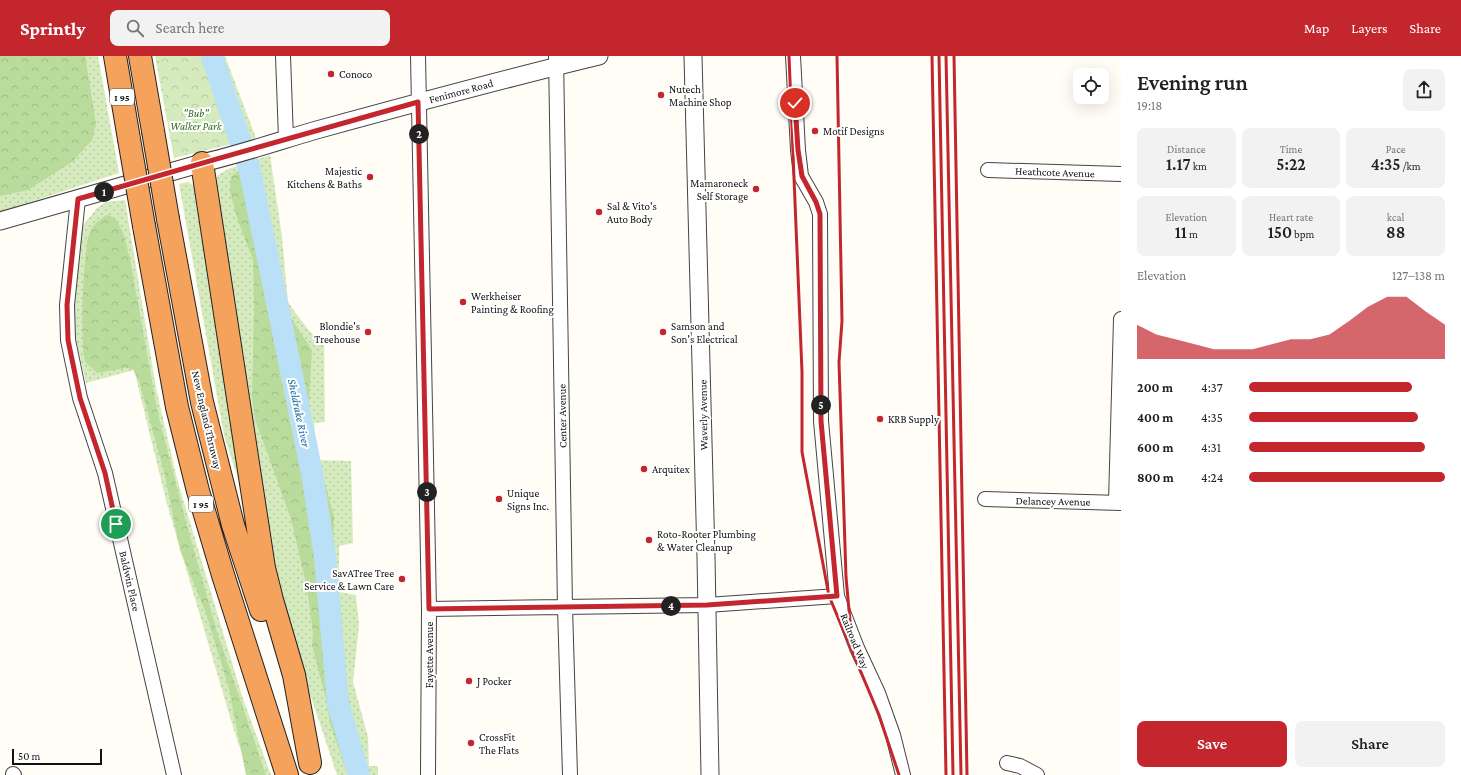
<!DOCTYPE html>
<html lang="en">
<head>
<meta charset="utf-8">
<style>
  :root { --surface:#fff; --page:#f2f2f2; --text:#202124; --muted:#757577; --accent:#c4262e }
  body { margin:0; font-family:"Crimson Pro",serif; background:var(--page); color:var(--text); height:100vh; display:flex; flex-direction:column; font-size:15px; white-space:nowrap }
  * { box-sizing:border-box; margin:0 }
  p { font-size:13px; color:var(--muted) }
  .icon { flex:none; width:22px; height:22px; fill:none; stroke:currentColor; stroke-width:2; stroke-linecap:round; stroke-linejoin:round }
  .map { position:relative; flex:1; overflow:hidden }
  .drawer { display:flex; flex-direction:column; background:var(--surface); width:340px }
  .drawer>* { flex:none }
  .fabs { position:absolute; left:1073px; top:12px; display:grid; gap:8px }
  .fabs a { display:grid; place-items:center; width:36px; height:36px; border-radius:8px; background:var(--surface); box-shadow:0 4px 16px #0002; font-size:20px }
  .scale { position:absolute; left:12px; bottom:10px; width:90px; box-sizing:border-box; padding-left:4px; border:2px solid #111; border-top:0; font-size:11px; line-height:14px; white-space:nowrap; color:#111; -webkit-text-stroke:3px #fff; paint-order:stroke }
  .pin { position:absolute; display:grid; place-items:center; width:34px; height:34px; color:#fff; margin:-17px; border:2px solid #fff; border-radius:50%; box-shadow:0 1px 4px #0007 }
  .km { position:absolute; width:20px; height:20px; margin:-10px; border-radius:50%; background:#222; color:#fff; font-size:11px; line-height:20px; text-align:center }
  .round { display:grid; place-items:center; flex:none; width:42px; height:42px; border-radius:8px; background:var(--page) }
  .headline { display:flex; align-items:center; justify-content:space-between; height:68px; padding:0 16px }
  h1 { font-size:22px; font-weight:600; line-height:30px }
  .figures { display:grid; grid-template-columns:repeat(3,1fr); gap:6px; height:68px; padding:4px 16px }
  .figures div { display:grid; align-content:center; border-radius:8px; background:var(--page); text-align:center }
  .figures b { font-size:17px; font-weight:600 }
  .figures small { font-size:11px; font-weight:400 }
  .figures p { font-size:11px }
  .chart { height:112px; padding:8px 16px }
  .chart p { display:flex; justify-content:space-between }
  .chart svg { width:100%; height:72px; margin-top:4px; fill:var(--accent); opacity:.7 }
  .cta { display:flex; gap:8px; margin-top:auto; padding:8px 16px }
  .cta a { flex:1; height:46px; border-radius:8px; background:var(--accent); color:#fff; font-size:16px; font-weight:600; line-height:46px; text-align:center }
  .cta a+a { background:var(--page); color:var(--text) }
  ul { padding:0 16px; list-style:none; font-size:13px }
  li { display:grid; grid-template-columns:64px 48px 1fr; align-items:center; height:30px }
  li i { height:10px; border-radius:5px; background:var(--accent) }
  header { display:flex; align-items:center; gap:24px; box-sizing:border-box; height:56px; padding:0 20px; background:var(--accent); color:#fff }
  header strong { font-size:19px }
  nav { display:flex; gap:22px; margin-inline-start:auto; font-size:14px }
  .search { width:280px; height:36px; background:var(--page); display:flex; align-items:center; gap:10px; box-sizing:border-box; padding:0 14px; border-radius:8px; color:var(--muted); font-size:15px }
  main { display:flex; flex:1; min-height:0 }
  .map>svg:first-child { display:block }
</style>
</head>
<body>
<header>
<strong>Sprintly</strong>
<div class="search"><svg class="icon" aria-label="search" viewBox="0 0 24 24"><circle cx="10" cy="10" r="6"/><path d="M15 15l6 6"/></svg>Search here</div>
<nav><a>Map</a><a>Layers</a><a>Share</a></nav>
</header>
<main>
<div class="map">
<svg width="1121" height="719" viewBox="0 0 1121 719">
  <defs>
    <pattern id="grass-dots" width="8" height="8" patternUnits="userSpaceOnUse"><rect width="8" height="8" fill="#d5ebbd"/><path d="M2 2h.1M6 6h.1" fill="none" stroke="#b6c8a1" stroke-width="1.8" stroke-linecap="round"/></pattern>
    <pattern id="forest-crowns" width="20" height="18" patternUnits="userSpaceOnUse"><rect width="20" height="18" fill="#b9dc9c"/><path d="M2 6a3 3 0 1 1 6 0M12 15a3 3 0 1 1 6 0" fill="none" stroke="#9ebc85"/></pattern>
    <pattern id="park-crowns" width="20" height="18" patternUnits="userSpaceOnUse"><rect width="20" height="18" fill="#d5ebbd"/><path d="M2 6a3 3 0 1 1 6 0M12 15a3 3 0 1 1 6 0" fill="none" stroke="#b6c8a1"/></pattern>
  </defs>
  <rect width="100%" height="100%" fill="#fffdf5"/>
  <!-- grass -->
  <path fill="url(#grass-dots)" d="M0 0H98L119 117 0 156Z
    M155 0H225L256 82 174 102Z
    M270 99 282 181 288 246 297 259 312 278 324 283 325 366 314 367 316 404 351 405 353 487 339 490V536L356 539 359 569 353 626 368 681 369 710H378V719H337L283 557 275 512 214 128 218 119 228 113Z
    M188 126 195 130 242 422 238 423 224 379 179 128Z
    M125 144 156 332 177 423 243 643 271 719H249L233 671 167 448 134 314 86 327 72 265 74 229 82 171 97 152 106 146Z"/>
  <!-- forest -->
  <path fill="url(#forest-crowns)" d="M0 0H85L96 68 92 84 72 106 28 134 0 140Z
    M240 113 261 124 284 251 312 294 308 365 310 399 313 406 325 428 334 460 332 534 340 547 347 630 354 679 366 719H348L330 668 326 643 312 589 313 577 307 532 291 463 255 363 252 341 254 253 253 204 238 165 230 136 231 121Z
    M107 159 115 162 123 176 130 203 158 358 186 466 217 576 266 719H246L229 633 206 557 180 494 164 416 139 325 133 313 125 312 97 317C94 314 89 310 86 307 79 294 83 190 90 176 93 168 100 163 107 159Z"/>
  <!-- park -->
  <path fill="url(#park-crowns)" d="M158 0H207L229 86 175 101Z"/>
  <g fill="none" stroke-linecap="round" stroke-linejoin="round">
    <!-- river -->
    <path stroke="#b9e0f7" stroke-width="22" d="M212 0 250 115 312 417 325 501 338 648 359 719"/>
    <!-- minor casing -->
    <g stroke="#444" stroke-width="16">
      <path id="minor" d="M283 0 286 83
        M418 0 429 553 428 719
        M556 0 565 551 570 719
        M793 0 798 94 801 120 816 146 820 158 821 365 837 540 857 592 878 637 893 679 903 719
        M988 114 1121 118
        M78 143 67 249 68 284 80 342 105 417 174 719
        M985 443 1121 447
        M1116 446 1121 263
        M429 553 707 549 837 540
        M1007 707 1020 710 1037 719
        M13 718 14 719"/>
    </g>
    <!-- tertiary casing -->
    <g stroke="#444" stroke-width="19">
      <path id="tertiary" d="M693 0 706 501 710 719
        M0 165 202 107C240 98 276 86 313 75 408 49 503 23 599 0"/>
    </g>
    <!-- motorway casing -->
    <g stroke="#222" stroke-width="24">
      <path id="motorway" d="M115 0 129 83
        M140 0 153 75
        M202 107 264 512 272 544 294 619 310 707
        M168 163 202 346 233 469 261 554
        M144 170 177 351 198 435 223 519 287 719"/>
    </g>
    <!-- minor -->
    <use href="#minor" stroke="#fff" stroke-width="14"/>
    <!-- tertiary -->
    <use href="#tertiary" stroke="#fff" stroke-width="17"/>
    <!-- motorway -->
    <use href="#motorway" stroke="#f5a25d" stroke-width="22"/>
    <!-- rail -->
    <path stroke="#c4262e" stroke-width="3" d="M789 0 802 316V396L829 540 879 659 899 719
      M837 0 842 265 839 306 846 521 851 576 853 589
      M932 0 946 719
      M939 0 953 719
      M946 0 961 719
      M954 0 967 719"/>
    <!-- motorway-bridge casing -->
    <g stroke="#222" stroke-width="24" stroke-linecap="butt">
      <path id="motorway-bridge" d="M153 75 168 163
        M129 83 144 170"/>
    </g>
    <!-- motorway-bridge -->
    <use href="#motorway-bridge" stroke="#f5a25d" stroke-width="22"/>
  </g>
  <g fill="none" stroke-linecap="round" stroke-linejoin="round">
    <!-- route casing -->
    <g stroke="#fff" stroke-width="8">
      <path id="route" d="M116 468 105 417 80 342 68 284 67 249 78 143C191 110 305 78 418 46L429 553 707 549 837 540 821 365 820 158 816 146 802 120 798 94 795 47"/>
    </g>
    <!-- route -->
    <use href="#route" stroke="#c4262e" stroke-width="5"/>
  </g>
  <!-- markers -->
  <g fill="#c4262e" stroke="#fff" stroke-width="1.5">
    <circle cx="331" cy="18" r="4"/>
    <circle cx="661" cy="39" r="4"/>
    <circle cx="815" cy="75" r="4"/>
    <circle cx="370" cy="121" r="4"/>
    <circle cx="756" cy="133" r="4"/>
    <circle cx="599" cy="156" r="4"/>
    <circle cx="463" cy="246" r="4"/>
    <circle cx="368" cy="276" r="4"/>
    <circle cx="663" cy="276" r="4"/>
    <circle cx="880" cy="363" r="4"/>
    <circle cx="644" cy="413" r="4"/>
    <circle cx="499" cy="443" r="4"/>
    <circle cx="649" cy="484" r="4"/>
    <circle cx="402" cy="523" r="4"/>
    <circle cx="469" cy="625" r="4"/>
    <circle cx="471" cy="687" r="4"/>
  </g>
  <g text-anchor="middle" stroke-width="4" stroke-linejoin="round" paint-order="stroke">
    <!-- shield labels -->
    <g fill="#fff" stroke="#585858" stroke-width="1">
      <rect x="110" y="33" width="24" height="16" rx="3"/>
      <rect x="189" y="440" width="24" height="16" rx="3"/>
    </g>
    <g font-size="10" font-weight="bold" fill="#111">
      <text x="122" y="45">I 95</text>
      <text x="201" y="452">I 95</text>
    </g>
    <!-- poi labels -->
    <g font-size="11" fill="#111" stroke="#fff" text-anchor="start">
      <text x="339" y="22">Conoco</text>
      <text x="669" y="37">Nutech<tspan x="669" dy="13">Machine Shop</tspan></text>
      <text x="823" y="79">Motif Designs</text>
      <text x="362" y="119" text-anchor="end">Majestic<tspan x="362" dy="13">Kitchens &amp; Baths</tspan></text>
      <text x="748" y="131" text-anchor="end">Mamaroneck<tspan x="748" dy="13">Self Storage</tspan></text>
      <text x="607" y="154">Sal &amp; Vito's<tspan x="607" dy="13">Auto Body</tspan></text>
      <text x="471" y="244">Werkheiser<tspan x="471" dy="13">Painting &amp; Roofing</tspan></text>
      <text x="360" y="274" text-anchor="end">Blondie's<tspan x="360" dy="13">Treehouse</tspan></text>
      <text x="671" y="274">Samson and<tspan x="671" dy="13">Son's Electrical</tspan></text>
      <text x="888" y="367">KRB Supply</text>
      <text x="652" y="417">Arquitex</text>
      <text x="507" y="441">Unique<tspan x="507" dy="13">Signs Inc.</tspan></text>
      <text x="657" y="482">Roto-Rooter Plumbing<tspan x="657" dy="13">&amp; Water Cleanup</tspan></text>
      <text x="394" y="521" text-anchor="end">SavATree Tree<tspan x="394" dy="13">Service &amp; Lawn Care</tspan></text>
      <text x="477" y="629">J Pocker</text>
      <text x="479" y="685">CrossFit<tspan x="479" dy="13">The Flats</tspan></text>
    </g>
    <!-- street labels -->
    <g font-size="11" fill="#111" stroke="#fff">
      <text transform="translate(461 35) rotate(-15)" y="4">Fenimore Road</text>
      <text transform="translate(1055 116) rotate(2)" y="4">Heathcote Avenue</text>
      <text transform="translate(703 359) rotate(-91)" y="4">Waverly Avenue</text>
      <text transform="translate(562 360) rotate(-91)" y="4">Center Avenue</text>
      <text transform="translate(207 364) rotate(77)" y="4">New England Thruway</text>
      <text transform="translate(1053 445) rotate(1)" y="4">Delancey Avenue</text>
      <text transform="translate(130 525) rotate(77)" y="4">Baldwin Place</text>
      <text transform="translate(855 585) rotate(68)" y="4">Railroad Way</text>
      <text transform="translate(429 599) rotate(-90)" y="4">Fayette Avenue</text>
    </g>
    <!-- park labels -->
    <g font-size="11" font-style="italic" fill="#2f6b1f" stroke="#fff">
      <text x="196" y="61">"Bub"<tspan x="196" dy="13">Walker Park</tspan></text>
    </g>
    <!-- water labels -->
    <g font-size="12" font-style="italic" fill="#1768a6" stroke="#fff">
      <text transform="translate(299 357) rotate(78)" y="4">Sheldrake River</text>
    </g>
  </g>
</svg>
<div class="fabs">
<a><svg class="icon" aria-label="locate" viewBox="0 0 24 24"><circle cx="12" cy="12" r="6"/><path d="M12 2v4M12 18v4M2 12h4M18 12h4"/></svg></a>
</div>
<div class="scale">50 m</div>
<div class="pin" style="left:116px;top:468px;background:#1e9e55"><svg class="icon" aria-label="arrive" viewBox="0 0 24 24"><path d="M6 21V4h12l-3 4 3 4H6"/></svg></div>
<div class="pin" style="left:795px;top:47px;background:#d93025"><svg class="icon" aria-label="check" viewBox="0 0 24 24"><path d="M5 12l5 5 9-10"/></svg></div>
<b class="km" style="left:104px;top:136px">1</b>
<b class="km" style="left:419px;top:78px">2</b>
<b class="km" style="left:427px;top:436px">3</b>
<b class="km" style="left:671px;top:550px">4</b>
<b class="km" style="left:821px;top:349px">5</b>
</div>
<section class="drawer">
<div class="headline"><div><h1>Evening run</h1><p>19:18</p></div><a class="round"><svg class="icon" aria-label="share" viewBox="0 0 24 24"><path d="M12 15V3M7 8l5-5 5 5M5 13v7h14v-7"/></svg></a></div>
<div class="figures">
<div><p>Distance</p><b>1.17<small> km</small></b></div>
<div><p>Time</p><b>5:22</b></div>
<div><p>Pace</p><b>4:35<small> /km</small></b></div>
</div>
<div class="figures">
<div><p>Elevation</p><b>11<small> m</small></b></div>
<div><p>Heart rate</p><b>150<small> bpm</small></b></div>
<div><p>kcal</p><b>88</b></div>
</div>
<div class="chart"><p><span>Elevation</span>127–138 m</p>
<svg viewBox="0 0 160 44" preserveAspectRatio="none"><path d="M0 44V23L10 29L20 32L30 35L40 38L50 38L60 38L70 35L80 32L90 32L100 29L110 21L120 12L130 6L140 6L150 15L160 23V44z"/></svg>
</div>
<ul>
<li><b>200 m</b>4:37<i style="width:83%"></i></li>
<li><b>400 m</b>4:35<i style="width:86%"></i></li>
<li><b>600 m</b>4:31<i style="width:90%"></i></li>
<li><b>800 m</b>4:24<i style="width:100%"></i></li>
</ul>
<div class="cta"><a>Save</a><a>Share</a></div>
</section>
</main>
</body>
</html>
